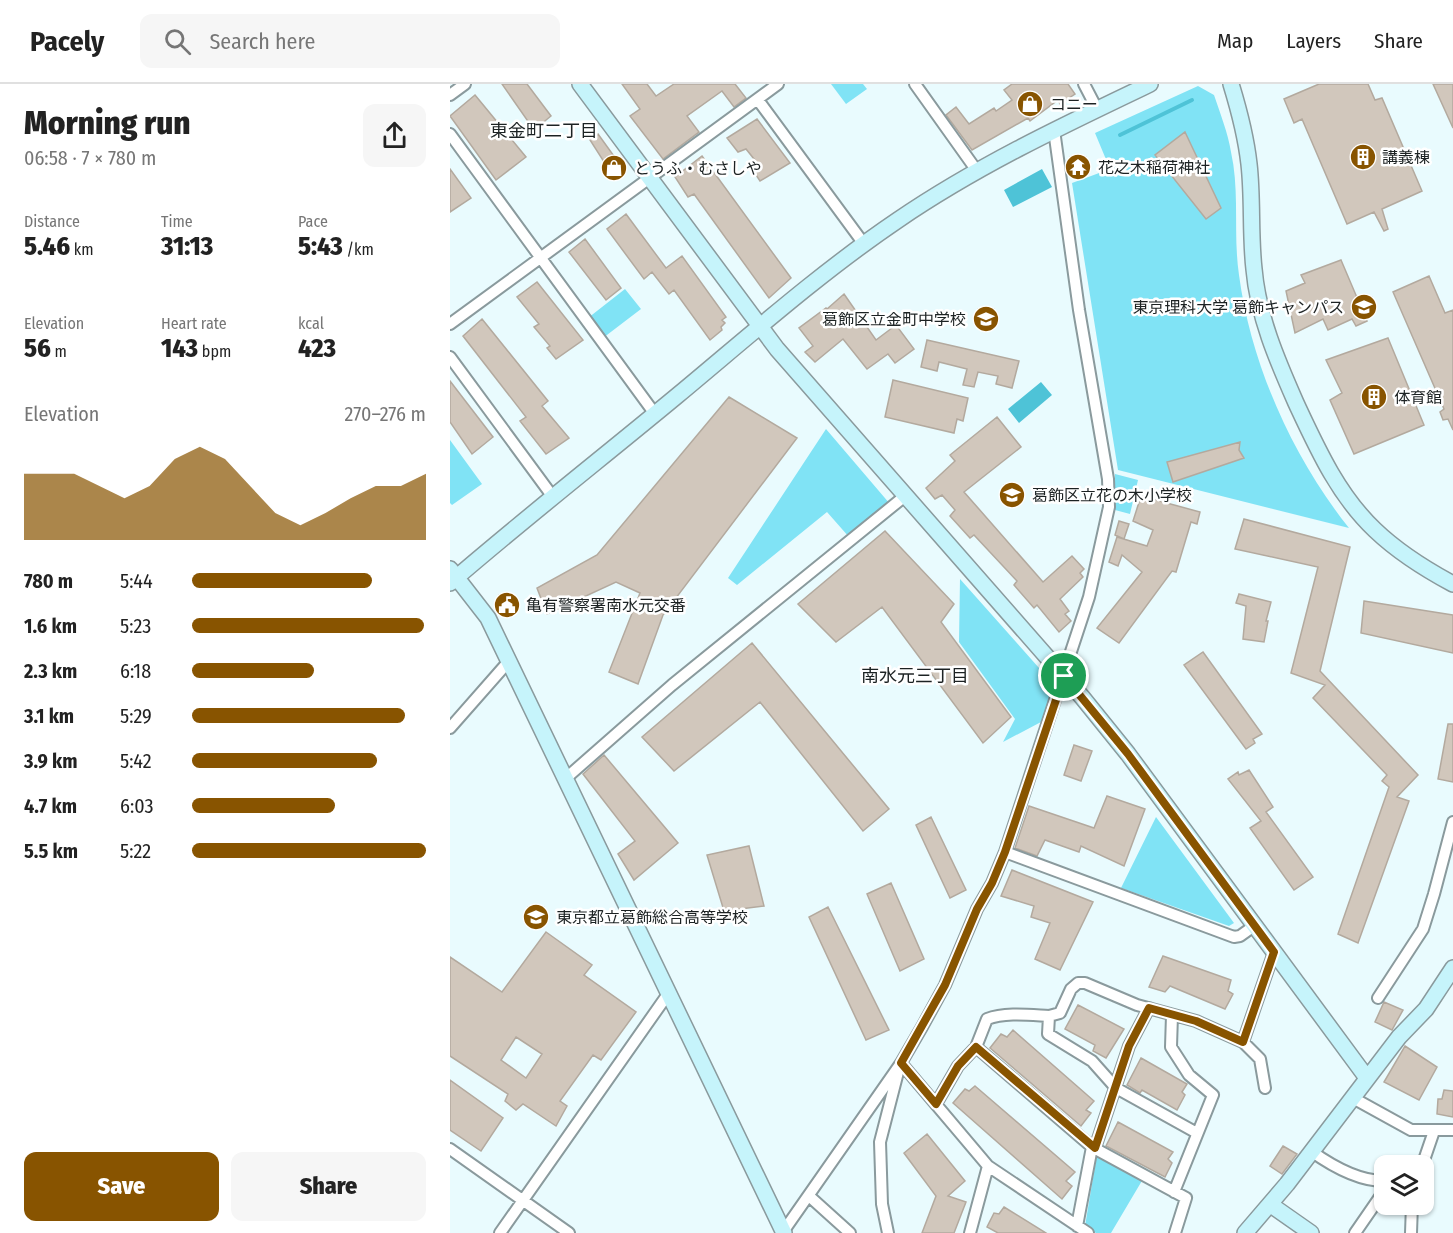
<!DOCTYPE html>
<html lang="en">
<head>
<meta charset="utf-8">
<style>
  :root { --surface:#fff; --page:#f6f6f6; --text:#222; --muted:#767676; --line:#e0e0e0; --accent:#885400 }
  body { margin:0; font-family:"Fira Sans Condensed","Noto Sans JP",sans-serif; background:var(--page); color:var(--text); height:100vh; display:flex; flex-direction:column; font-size:22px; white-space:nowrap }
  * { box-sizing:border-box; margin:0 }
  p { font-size:20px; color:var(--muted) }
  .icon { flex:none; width:33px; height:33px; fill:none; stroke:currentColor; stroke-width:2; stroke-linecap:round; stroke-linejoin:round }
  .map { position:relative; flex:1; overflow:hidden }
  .details { display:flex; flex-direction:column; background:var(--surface); width:450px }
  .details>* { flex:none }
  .tools { position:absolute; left:924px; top:1071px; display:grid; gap:12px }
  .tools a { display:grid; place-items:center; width:60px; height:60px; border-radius:12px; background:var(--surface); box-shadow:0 2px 4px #0004; font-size:30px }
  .pin { position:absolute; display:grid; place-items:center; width:51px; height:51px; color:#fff; margin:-26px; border:3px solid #fff; border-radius:50%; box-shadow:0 2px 6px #0007 }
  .round { display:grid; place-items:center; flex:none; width:63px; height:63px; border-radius:12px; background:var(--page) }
  .summary { display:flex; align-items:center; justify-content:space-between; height:102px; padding:0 24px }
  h1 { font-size:33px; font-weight:800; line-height:45px }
  .metrics { display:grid; grid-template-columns:repeat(3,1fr); gap:9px; height:102px; padding:6px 24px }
  .metrics div { display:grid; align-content:center }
  .metrics b { font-size:26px; font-weight:800 }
  .metrics small { font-size:16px; font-weight:400 }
  .metrics p { font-size:16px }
  .chart { height:168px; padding:12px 24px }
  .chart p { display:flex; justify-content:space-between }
  .chart svg { width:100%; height:108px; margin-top:6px; fill:var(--accent); opacity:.7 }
  .primary-button { display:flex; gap:12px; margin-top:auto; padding:12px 24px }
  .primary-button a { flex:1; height:69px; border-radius:12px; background:var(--accent); color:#fff; font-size:24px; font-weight:800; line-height:69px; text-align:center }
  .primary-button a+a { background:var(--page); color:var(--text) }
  ul { padding:0 24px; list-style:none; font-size:20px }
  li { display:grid; grid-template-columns:96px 72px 1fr; align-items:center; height:45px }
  li i { height:15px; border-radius:8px; background:var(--accent) }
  header { display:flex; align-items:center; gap:36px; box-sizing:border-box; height:84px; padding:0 30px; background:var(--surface); border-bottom:2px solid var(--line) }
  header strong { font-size:28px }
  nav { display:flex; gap:33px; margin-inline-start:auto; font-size:21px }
  .search { width:420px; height:54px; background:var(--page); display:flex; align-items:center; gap:15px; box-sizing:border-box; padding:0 21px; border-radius:12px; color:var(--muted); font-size:22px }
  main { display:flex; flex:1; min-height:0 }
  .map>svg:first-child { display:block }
</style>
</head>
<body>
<header>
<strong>Pacely</strong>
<div class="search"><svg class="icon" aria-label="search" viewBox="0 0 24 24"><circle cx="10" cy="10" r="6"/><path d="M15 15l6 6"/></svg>Search here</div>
<nav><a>Map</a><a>Layers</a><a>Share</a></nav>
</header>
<main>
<section class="details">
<div class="summary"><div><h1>Morning run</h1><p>06:58 · 7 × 780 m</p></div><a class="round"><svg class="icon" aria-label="share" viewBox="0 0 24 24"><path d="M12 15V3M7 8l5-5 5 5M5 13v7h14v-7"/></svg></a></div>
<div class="metrics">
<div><p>Distance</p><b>5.46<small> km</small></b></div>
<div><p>Time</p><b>31:13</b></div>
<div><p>Pace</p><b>5:43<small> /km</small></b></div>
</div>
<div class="metrics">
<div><p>Elevation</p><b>56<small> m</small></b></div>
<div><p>Heart rate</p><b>143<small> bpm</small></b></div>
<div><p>kcal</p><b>423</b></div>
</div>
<div class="chart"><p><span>Elevation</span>270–276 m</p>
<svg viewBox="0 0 160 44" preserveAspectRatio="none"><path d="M0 44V17L10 17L20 17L30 22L40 27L50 22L60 11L70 6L80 11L90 22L100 33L110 38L120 33L130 27L140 22L150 22L160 17V44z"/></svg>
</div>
<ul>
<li><b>780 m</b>5:44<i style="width:77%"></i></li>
<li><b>1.6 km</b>5:23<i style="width:99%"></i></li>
<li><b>2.3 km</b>6:18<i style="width:52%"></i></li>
<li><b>3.1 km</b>5:29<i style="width:91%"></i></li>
<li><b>3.9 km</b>5:42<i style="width:79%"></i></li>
<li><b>4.7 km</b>6:03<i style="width:61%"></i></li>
<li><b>5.5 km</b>5:22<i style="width:100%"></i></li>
</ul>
<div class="primary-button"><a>Save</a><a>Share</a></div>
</section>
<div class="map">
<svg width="1003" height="1149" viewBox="0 0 1003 1149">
  <rect width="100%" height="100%" fill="#e9fbfe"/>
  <!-- green -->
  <path fill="#80e3f5" d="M381 0H413L417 5 396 20Z
    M748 2 764 11C770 29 778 49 781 68 790 108 783 151 789 191 801 281 843 374 899 444L668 386 622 99 660 85 645 49Z
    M175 205 191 225 153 254 138 234Z
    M376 345 440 420 399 453 377 428 287 501 278 494Z
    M0 356 32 400 2 421 0 419Z
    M665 390 688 396 680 430 665 426Z
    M510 495 605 602 591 638 553 658 565 635 509 558Z
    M706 733 784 839 779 842 671 804Z
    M647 1070 693 1095 661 1149H646L635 1142Z"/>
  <!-- water -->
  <path fill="#4ec3d7" d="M592 85 602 103 563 123 554 106Z
    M591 298 602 311 569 339 558 325Z"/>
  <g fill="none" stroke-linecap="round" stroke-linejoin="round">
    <!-- stream -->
    <path stroke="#4ec3d7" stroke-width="4" d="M670 51 742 16"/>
  </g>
  <!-- building -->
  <path fill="#d1c7bc" stroke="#b3a99e" stroke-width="1.5" fill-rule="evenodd" d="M52 0H77L101 32 84 46Z
    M172 0H197L206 12 224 0H285L296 14 284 23 272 7 237 32 249 48 213 75 180 32 190 25Z
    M562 0H618L625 10 610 20 608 16 580 37 578 34 522 66 496 31 506 23 519 40 544 24 546 27 562 16 554 6Z
    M869 0H918L925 16 932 14 972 107 932 125 938 145 934 147 924 128 897 140 852 35 844 39 834 15Z
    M983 0H1003V44Z
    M25 11 76 73 46 96 0 32Z
    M307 35 340 79 310 97 302 85 308 80 296 65 288 68 277 54Z
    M735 48 771 124 756 135 705 71Z
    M148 50 174 86 162 94 155 86 158 84 140 56Z
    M252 72 341 194 319 214 244 110 238 113 225 93Z
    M0 85 21 114 0 128Z
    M176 130 216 184 232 172 276 233 272 236 275 239 271 243 272 246 260 256 224 206 219 210 202 188 194 195 157 145Z
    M135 155 171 204 156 216 119 168Z
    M891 176 917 237 906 242 902 235 878 246 873 235 845 249 836 207 855 199 851 191Z
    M979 192 995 229 1003 226V346L998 335 993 336 990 328 994 325 943 208Z
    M87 198 133 256 106 275 97 264 100 262 84 243 89 240 67 213Z
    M394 210 426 256 446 241 464 265 445 279 438 270 417 285 393 255 365 278 355 268 363 262 349 244 376 224 377 225Z
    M32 235 98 317 92 322 119 354 96 370 70 337 76 333 13 252Z
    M938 254 974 341 904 370 880 316 892 309 876 276Z
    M477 256 569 277 562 304 546 300 548 292 528 288 524 303 513 301 517 285 489 278 487 287 471 283Z
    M443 296 518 314 513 337 507 335 504 349 435 333Z
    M0 297 43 353 22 370 0 338Z
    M279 313 347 354 213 531 188 600 159 588 190 509 166 498 97 530 87 504 147 471Z
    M547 333 571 363 514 408 593 498 622 472 634 485 630 489 633 493 610 515 619 527 615 530 621 537 609 548 587 521 584 524 564 501 567 497 524 451 520 454 500 432 505 426 492 411 485 415 476 404 505 377 500 371Z
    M790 358 789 366 794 374 723 398 717 378Z
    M691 412 750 428 747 440 741 438 726 488 722 487 669 559 647 544 692 488 672 471 668 482 659 478 667 453 697 462 703 446 683 437Z
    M794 435 900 463 870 587 968 691 947 713 959 717 908 859 888 850 939 703 932 697 937 691 863 614 875 601 841 589 868 483 785 465Z
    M669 437 679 440 674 455 665 451Z
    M435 447 504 520 491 538 561 633 533 659 432 523 386 558 348 520Z
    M789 510 821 518 816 537H818L814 558 793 555 796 522 786 519Z
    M914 517 1003 531V569L911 549Z
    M302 559 439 725 413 747 310 618 224 687 192 653Z
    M753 568 812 650 803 655 805 659 796 665 734 581Z
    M998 640H1003V698L988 695Z
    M624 661 642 667 631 697 614 691Z
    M154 671 228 759 184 796 168 770 185 757 133 690Z
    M799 686 823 723 816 728 863 793 844 806 800 744 811 737 778 695 788 688 789 691Z
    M657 712 695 725 674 782 631 762 629 768 595 756 587 772 565 764 579 722 644 744Z
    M481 733 516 806 500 814 466 741Z
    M299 762 314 822 274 827 257 771Z
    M562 786 643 818 610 886 585 875 600 839 581 833 584 822 551 812Z
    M441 799 474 875 450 887 417 810Z
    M378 823 439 946 416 956 359 833Z
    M96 848 142 881 134 891 186 928 151 976 143 971 110 1017 117 1022 106 1042 73 1020 66 1026 55 1017 58 1010 0 972V873L52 908ZM66 953 92 970 76 994 51 976Z
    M713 872 781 896 778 907 783 910 775 925 720 902 715 908 699 903Z
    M934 918 953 926 942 946 925 938Z
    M628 921 674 945 656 974 643 967 645 961 615 945Z
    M563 946 644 1017 636 1026 641 1029 631 1042 540 964 551 950 557 953Z
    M955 962 987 983 969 1016 934 998Z
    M691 974 737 1000 732 1008 735 1011 727 1026 692 1006 690 1009 677 1001Z
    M0 996 53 1034 31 1067 0 1046Z
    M525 1002 625 1088 616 1097 622 1102 612 1115 503 1019 515 1005 519 1007Z
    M994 1006 1003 1007V1033L987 1030 988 1015H992Z
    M668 1038 723 1068 718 1075 722 1079 715 1093 656 1062Z
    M477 1050 515 1097 498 1112 516 1118 504 1149H472L486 1112 454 1069Z
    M833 1062 847 1070 832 1090 820 1082Z
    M554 1123 596 1149H548L537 1143 544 1129 549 1130Z"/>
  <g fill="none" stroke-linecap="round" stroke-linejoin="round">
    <!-- street casing -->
    <g stroke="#8a9a9d" stroke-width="14">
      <path id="street" d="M465 0 527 87
        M634 0 647 25
        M0 11 15 0
        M308 16 414 160
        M0 50 205 330
        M0 240 328 0
        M0 273 103 413
        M0 644 59 577
        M115 695 222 601 455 412
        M555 768 784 853 790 852 804 842
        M928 914 973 845 984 810 1003 738
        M722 931 721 963 739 991 763 1011 724 1108
        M599 932 610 929 621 905 628 899H635L687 921 746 937 793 958 810 975 815 1004
        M793 958 824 868
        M526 963 537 935C555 928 580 931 599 932L598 950 642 977 666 1004 747 1049
        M451 979 538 1082 638 1149
        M903 1014 961 1046H1003
        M486 1020 508 982 526 963 642 1063 736 1114 725 1149
        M645 1064 679 962 699 924
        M0 1065 119 1149
        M861 1067C882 1082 908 1097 934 1097
        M972 1082 984 1047
        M359 1112 400 1149
        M627 1142 642 1063
        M50 1149 218 910
        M334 1149 335 1145 451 979 472 943 495 901 527 825 542 799 555 768 639 513 659 423 658 395 629 226 604 46
        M438 1149 432 1120 430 1058 448 988
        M520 1149 538 1082
        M905 1149 934 1107
        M961 1149 962 1120"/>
    </g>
    <!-- secondary casing -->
    <g stroke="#8a9a9d" stroke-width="18">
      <path id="secondary" d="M130 0 327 265 632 613 678 670 917 994
        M781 0C789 26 796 53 799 80 803 115 800 150 804 185 808 232 827 276 846 319 867 364 888 411 925 446 948 468 975 485 1003 500
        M0 485 38 534 334 1149
        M0 499C74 435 152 374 228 311 299 252 371 188 448 136 527 82 614 41 700 0
        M821 1121 861 1149
        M795 1149 837 1100 949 953 976 925 1003 884"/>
    </g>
    <!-- street -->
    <use href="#street" stroke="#fff" stroke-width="10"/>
    <!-- secondary -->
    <use href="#secondary" stroke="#c6f4fb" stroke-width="15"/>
  </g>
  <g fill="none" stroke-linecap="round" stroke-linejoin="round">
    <!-- route casing -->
    <g stroke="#fff" stroke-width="12">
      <path id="route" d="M614 592 678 670 824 868 793 958 746 937 699 924 679 962 645 1064 526 963 508 982 486 1020 451 979 495 901 527 825 542 799 555 768Z"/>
    </g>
    <!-- route -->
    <use href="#route" stroke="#885400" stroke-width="8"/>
  </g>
  <!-- icons -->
  <defs>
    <g id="shop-disc" transform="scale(1.35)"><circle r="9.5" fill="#885400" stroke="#fff"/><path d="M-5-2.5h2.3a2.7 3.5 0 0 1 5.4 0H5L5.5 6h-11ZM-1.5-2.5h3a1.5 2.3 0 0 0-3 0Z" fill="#fff"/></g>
    <g id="building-disc" transform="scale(1.35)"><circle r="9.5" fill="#885400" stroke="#fff"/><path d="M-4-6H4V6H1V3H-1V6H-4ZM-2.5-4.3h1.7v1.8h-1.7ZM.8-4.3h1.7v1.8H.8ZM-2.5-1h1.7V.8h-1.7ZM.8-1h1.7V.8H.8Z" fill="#fff"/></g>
    <g id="temple-disc" transform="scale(1.35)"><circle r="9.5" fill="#885400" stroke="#fff"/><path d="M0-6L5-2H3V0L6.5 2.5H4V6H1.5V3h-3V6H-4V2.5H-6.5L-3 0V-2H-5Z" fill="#fff"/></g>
    <g id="university-disc" transform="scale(1.35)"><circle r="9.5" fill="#885400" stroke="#fff"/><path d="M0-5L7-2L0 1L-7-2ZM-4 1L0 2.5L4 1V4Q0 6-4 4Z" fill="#fff"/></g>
    <g id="school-disc" transform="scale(1.35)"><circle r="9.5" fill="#885400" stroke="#fff"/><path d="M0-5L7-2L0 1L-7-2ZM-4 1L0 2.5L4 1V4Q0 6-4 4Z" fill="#fff"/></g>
    <g id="civic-disc" transform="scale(1.35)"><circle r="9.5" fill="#885400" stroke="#fff"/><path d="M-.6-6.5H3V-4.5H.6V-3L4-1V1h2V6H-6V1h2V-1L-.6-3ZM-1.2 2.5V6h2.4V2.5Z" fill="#fff"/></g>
  </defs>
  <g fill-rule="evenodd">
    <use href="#shop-disc" x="580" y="20"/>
    <use href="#building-disc" x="913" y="73"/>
    <use href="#temple-disc" x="628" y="83"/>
    <use href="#shop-disc" x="164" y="84"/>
    <use href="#university-disc" x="914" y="223"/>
    <use href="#school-disc" x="536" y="235"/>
    <use href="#building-disc" x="924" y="313"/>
    <use href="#school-disc" x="562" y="411"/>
    <use href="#civic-disc" x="57" y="521"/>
    <use href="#school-disc" x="86" y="833"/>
  </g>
  <g text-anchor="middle" stroke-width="5" stroke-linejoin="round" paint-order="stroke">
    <!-- poi labels -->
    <g font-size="16" fill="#1c2223" stroke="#fff" text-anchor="start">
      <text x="600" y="26">コニー</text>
      <text x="932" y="79">講義棟</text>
      <text x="648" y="89">花之木稲荷神社</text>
      <text x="184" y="90">とうふ・むさしや</text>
      <text x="894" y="229" text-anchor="end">東京理科大学 葛飾キャンパス</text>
      <text x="516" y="241" text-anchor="end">葛飾区立金町中学校</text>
      <text x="944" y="319">体育館</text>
      <text x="582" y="417">葛飾区立花の木小学校</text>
      <text x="76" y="527">亀有警察署南水元交番</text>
      <text x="106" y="839">東京都立葛飾総合高等学校</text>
    </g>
    <!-- neighbourhood labels -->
    <g font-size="18" fill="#1c2223" stroke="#fff">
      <text x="94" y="53">東金町二丁目</text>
      <text x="465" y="598">南水元三丁目</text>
    </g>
  </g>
</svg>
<div class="tools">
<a><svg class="icon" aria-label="layers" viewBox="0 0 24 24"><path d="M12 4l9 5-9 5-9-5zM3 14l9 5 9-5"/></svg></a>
</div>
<div class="pin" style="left:614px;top:592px;background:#1e9e55"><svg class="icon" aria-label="arrive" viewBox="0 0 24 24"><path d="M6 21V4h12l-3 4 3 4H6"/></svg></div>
</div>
</main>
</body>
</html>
